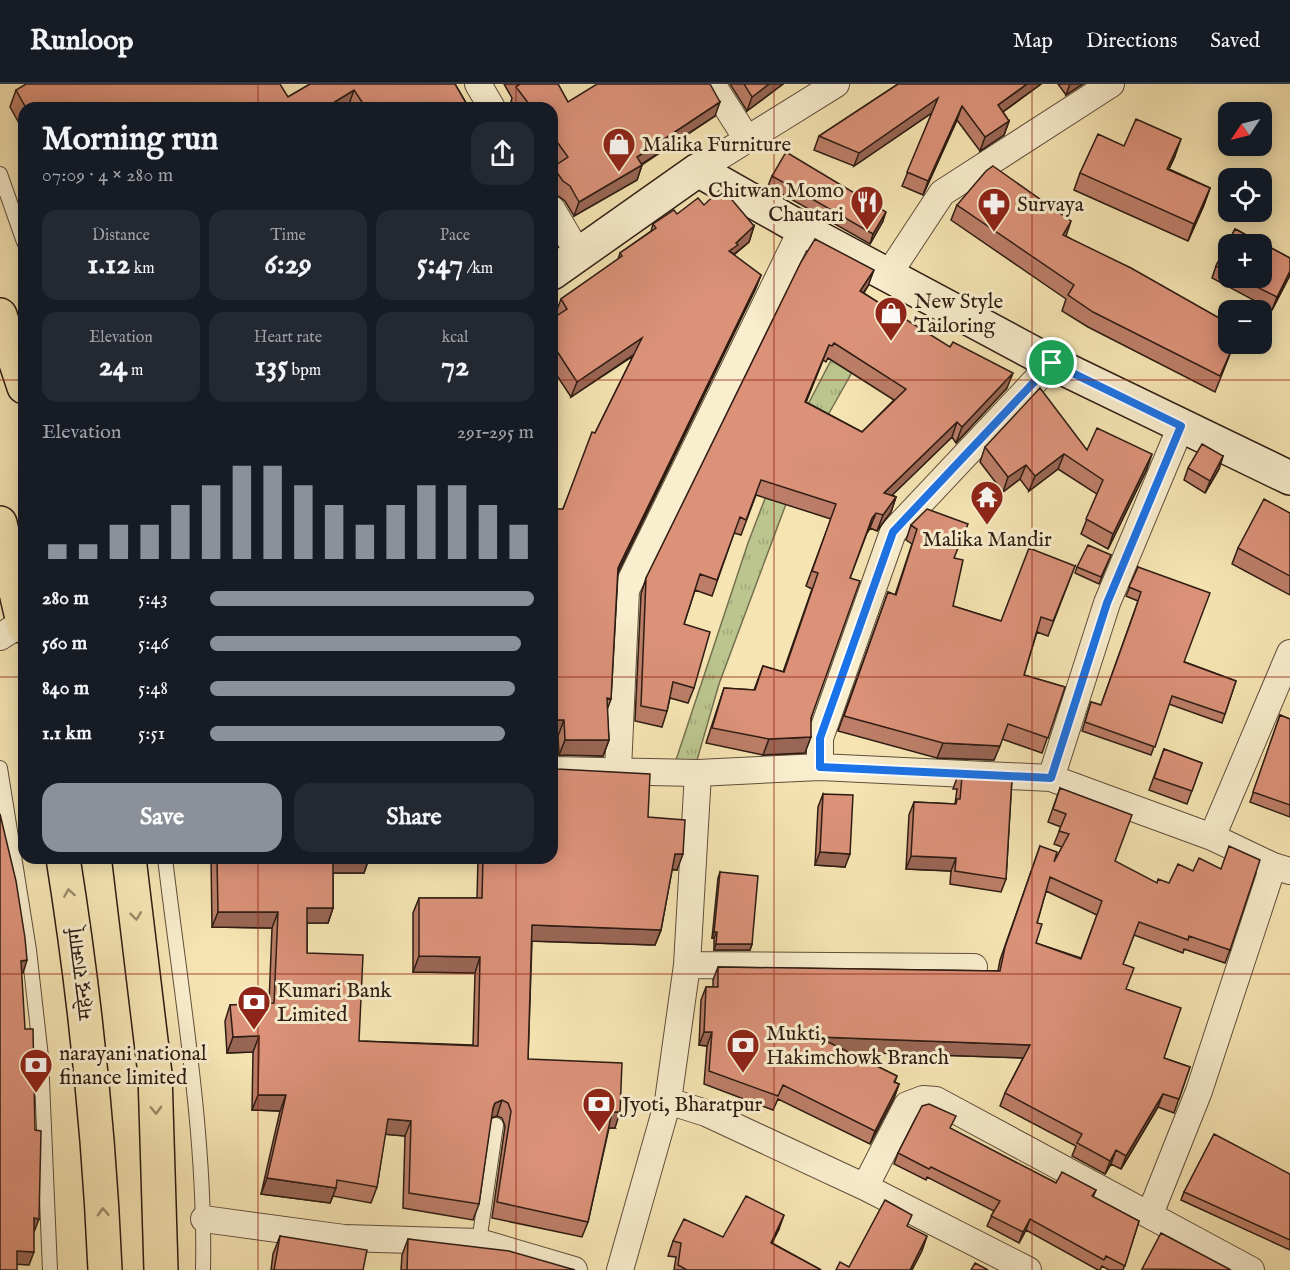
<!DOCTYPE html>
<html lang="en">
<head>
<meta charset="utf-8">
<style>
  :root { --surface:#171b24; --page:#242831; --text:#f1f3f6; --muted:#9ea1a6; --line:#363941; --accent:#8c9099 }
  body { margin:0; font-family:"IM FELL English","Noto Serif Devanagari",serif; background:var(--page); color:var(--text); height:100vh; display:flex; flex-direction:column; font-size:22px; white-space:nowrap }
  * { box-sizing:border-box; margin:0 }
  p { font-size:20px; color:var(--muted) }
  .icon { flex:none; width:33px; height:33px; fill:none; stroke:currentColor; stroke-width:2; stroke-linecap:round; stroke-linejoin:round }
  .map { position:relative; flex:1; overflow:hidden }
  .side { position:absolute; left:18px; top:18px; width:540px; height:762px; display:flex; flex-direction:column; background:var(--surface); border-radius:18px; box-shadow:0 3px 15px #0003 }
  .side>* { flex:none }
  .needle { width:39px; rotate:235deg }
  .controls { position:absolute; left:1218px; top:18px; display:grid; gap:12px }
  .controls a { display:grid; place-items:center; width:54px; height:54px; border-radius:12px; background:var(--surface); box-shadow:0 3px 15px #0003; font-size:30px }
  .pin { position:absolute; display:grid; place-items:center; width:51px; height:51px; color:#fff; margin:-26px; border:3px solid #fff; border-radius:50%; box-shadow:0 2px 6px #0007 }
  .round { display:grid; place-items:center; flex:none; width:63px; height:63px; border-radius:18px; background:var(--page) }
  .overview { display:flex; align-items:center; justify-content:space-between; height:102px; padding:0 24px }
  h1 { font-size:33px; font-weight:700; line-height:45px }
  .figures { display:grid; grid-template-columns:repeat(3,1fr); gap:9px; height:102px; padding:6px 24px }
  .figures div { display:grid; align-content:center; border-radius:15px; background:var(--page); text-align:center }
  .figures b { font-size:30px; font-weight:700 }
  .figures small { font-size:16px; font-weight:400 }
  .figures p { font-size:16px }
  .chart { height:168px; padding:12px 24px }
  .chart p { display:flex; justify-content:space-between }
  .chart svg { width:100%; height:108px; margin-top:6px; stroke:var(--accent); stroke-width:6 }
  .button { display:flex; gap:12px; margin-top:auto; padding:12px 24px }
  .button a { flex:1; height:69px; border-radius:18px; background:var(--accent); color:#fff; font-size:24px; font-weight:700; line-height:69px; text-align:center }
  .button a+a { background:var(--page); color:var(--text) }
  ul { padding:0 24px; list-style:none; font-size:20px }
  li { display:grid; grid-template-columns:96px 72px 1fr; align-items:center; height:45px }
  li i { height:15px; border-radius:8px; background:var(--accent) }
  header { display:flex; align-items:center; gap:36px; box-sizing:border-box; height:84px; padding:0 30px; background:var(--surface); border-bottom:2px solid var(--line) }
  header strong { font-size:28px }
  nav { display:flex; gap:33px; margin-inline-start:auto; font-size:21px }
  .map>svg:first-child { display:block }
</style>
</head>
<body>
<header>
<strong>Runloop</strong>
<nav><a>Map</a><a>Directions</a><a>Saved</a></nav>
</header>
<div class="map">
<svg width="1290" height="1186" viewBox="0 0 1290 1186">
  <defs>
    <pattern id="park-tufts" width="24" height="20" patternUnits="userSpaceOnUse" patternTransform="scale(1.5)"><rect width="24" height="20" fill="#bbc58d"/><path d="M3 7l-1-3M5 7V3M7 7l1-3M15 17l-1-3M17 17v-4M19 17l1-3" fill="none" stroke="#a1a979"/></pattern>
  </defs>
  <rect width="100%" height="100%" fill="#f6e5b3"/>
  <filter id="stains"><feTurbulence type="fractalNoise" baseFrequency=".00333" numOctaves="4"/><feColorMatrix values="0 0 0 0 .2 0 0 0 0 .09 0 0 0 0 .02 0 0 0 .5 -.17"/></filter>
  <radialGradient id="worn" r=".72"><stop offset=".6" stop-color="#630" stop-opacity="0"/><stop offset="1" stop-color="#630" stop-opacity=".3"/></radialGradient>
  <!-- park -->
  <path fill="url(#park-tufts)" stroke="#747050" stroke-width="1.5" d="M862 217 885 230 802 377 719 600 695 683 674 682 748 459 782 370Z"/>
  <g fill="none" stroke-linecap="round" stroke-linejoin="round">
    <!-- lane casing -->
    <g stroke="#604e3b" stroke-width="16">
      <path id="lane" d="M0 90 24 158
        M0 684 29 866 41 973 50 1186
        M165 774C181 910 206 1049 203 1186
        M479 1158 496 1041"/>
    </g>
    <!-- street casing -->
    <g stroke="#604e3b" stroke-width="28">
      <path id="street" d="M478 0 492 24
        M712 0 747 55
        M698 86 836 0
        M552 125 579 171
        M888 191 942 109 1111 0
        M0 553 23 538
        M820 683V654L893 448 1052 279
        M552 686 698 689 820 683 1051 694 1212 753 1273 782 1290 787
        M618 686 626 506 802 145
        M1051 694 1107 519 1181 342
        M1212 753 1290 569
        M687 881 974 883
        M668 1017 706 1029 865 1103 1028 1186
        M865 1103 907 1021 923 1015 936 1016 1251 1186
        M1150 1130 1199 1007 1273 782
        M204 1135 344 1154 479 1158 574 1186
        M620 1186 668 1017 687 881 698 689"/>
    </g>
    <!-- secondary casing -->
    <g stroke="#2e1c13" stroke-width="36">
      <path id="secondary" d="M552 189 698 86 802 145 1052 279 1290 394"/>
    </g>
    <!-- highway casing -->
    <g stroke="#2e1c13" stroke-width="36">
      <path id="highway" d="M0 231 24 303
        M0 439 24 543
        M63 774C85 912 99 1047 105 1186
        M129 774 155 990 161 1186"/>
    </g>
    <!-- lane -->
    <use href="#lane" stroke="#f9eece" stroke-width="14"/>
    <!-- street -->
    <use href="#street" stroke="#f9eece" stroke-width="26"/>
    <!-- secondary -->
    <use href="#secondary" stroke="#f9eece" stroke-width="33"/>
    <!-- highway -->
    <use href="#highway" stroke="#f6e5b3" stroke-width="33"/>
  </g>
  <!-- wall -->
  <path fill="#bc7e68" stroke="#2e1c13" stroke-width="1.5" fill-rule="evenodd" d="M310 0H455L469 24H349L348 23 346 24H24V48L10 23 16 6 288 13Z
    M504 0H558L568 18 715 32 642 81 637 96 574 132 565 117 557 111 552 103V87L553 83 557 80 552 73V24H516L511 17 512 14Z
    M730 0H783L747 27Z
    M898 0H1041L1003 28 1009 37 1004 51 980 67 957 36 923 111 902 102 932 29 854 82 814 66 819 52Z
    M1058 0H1083L1066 11Z
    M1124 62 1175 72 1169 85 1210 104 1204 121 1188 157 1074 106 1080 89Z
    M772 92 883 137 870 160 768 102Z
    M704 121 754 142 749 158 734 171 761 191 755 206 618 489 611 615 607 626 609 656 603 672 559 671 558 652 563 425 595 349 633 272 571 313 552 284V235L556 232 555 231 561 215 618 175 620 169 651 147 653 140 677 130Z
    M957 121 1066 152 1234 260 1215 308 1088 243 1062 227 1066 215 951 136Z
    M1235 145 1290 174V191L1272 226 1212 194 1216 182ZM1228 160H1262V194H1228Z
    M868 202 864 209 1007 304 956 359 952 353 892 411 896 413 891 428 877 447 870 444 867 449 850 494 811 634 805 669 763 671 706 659 724 604 754 606 763 582 783 588 812 505 806 502 831 435 756 411 741 451 734 449 712 512 695 506 684 540 694 604 688 619 670 614 667 627 662 643 635 637 641 510 646 494ZM828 274 894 316 862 348 806 318 823 276 826 278Z
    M985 363 1087 366 1147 385 1108 465 1081 450 1097 410 1058 385 1029 407 1020 395 1003 408 980 378Z
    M1223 372 1219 385 1205 409 1184 396 1188 384Z
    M1290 429V511L1232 480 1238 464Z
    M911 441 955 474 953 522 1001 537 1075 482 1048 552 1037 548 1024 591 1065 603 1042 669 1002 655 994 676 937 674 838 647 888 508 895 511 912 460 906 456Z
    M1111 471 1099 500 1075 489 1077 483Z
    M1138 483 1185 578 1236 597 1222 639 1169 620 1151 671 1082 647 1091 618 1101 621 1138 517 1126 512Z
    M1280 631 1290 635V733L1250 718Z
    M1164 665 1202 679 1187 720 1149 706Z
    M958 691 1012 694 1006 795 1001 808 950 800 951 787 906 785 909 731 914 718 955 720 957 705H953Z
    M1060 704 1115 777 1230 866 1225 879 1184 865 1183 869 1134 851 1123 880 1126 905 1164 974 1190 983 1174 1029 1158 1023 1121 1085 1111 1080 1105 1090 1072 1072 1076 1062 1000 1022 1005 1009 1023 974 848 968 897 992 895 998 899 1000 894 1014 870 1060 778 1015 773 1026 704 1000 707 962 699 961 701 916 706 903H713V896L718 883 998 887 1000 876 1040 762 1054 778 1062 763 1054 760 1061 743 1048 738ZM1046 807 1097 831 1081 874 1036 859 1037 839Z
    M823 710 845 783 815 781 818 723Z
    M648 733 677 786H672L661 846 655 861 532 857 528 975 615 1044H609L588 1138 582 1153 492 1134 505 1042 502 1034 497 1032 491 1034 479 1120 473 1136 403 1124 405 1052 385 1050 377 1103 371 1119 333 1112 330 1119 261 1110 280 1027 252 1026 253 968 227 969 225 937 230 921 269 919 272 844 212 843 211 774H369L364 789H333V824L328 839H307V869L359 957 473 961 475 889 413 888V829L419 814H477L478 774H552Z
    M720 788 752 860 750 866H714V854H712L718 794Z
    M951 1045 1056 1099 1096 1106 1093 1113 1139 1137 1123 1186H1109L1102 1182 1100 1186H1098L1026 1146 1019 1159 987 1142 994 1127 927 1093 926 1096 894 1080 898 1069Z
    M1290 1090V1166L1181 1116 1184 1108Z
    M779 1145 772 1159 821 1186H674L676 1173 668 1172 673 1157 723 1153Z
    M280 1152 363 1186H271L273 1170Z
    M408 1155 575 1186H401L402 1171Z"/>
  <!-- shaded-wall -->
  <path fill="#965" stroke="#2e1c13" stroke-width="1.5" d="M769 0H783L747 27 752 13Z
    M1027 0H1041L993 35 998 21Z
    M1070 0H1083L1066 11Z
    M354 6 348 23 346 24H325Z
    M938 14 933 28 854 82 859 69Z
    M720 18 715 32 631 87 637 73Z
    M962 22 957 36 923 111 928 97Z
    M1009 37 1004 51 980 67 985 53Z
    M1181 55 1175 72 1161 102 1167 85Z
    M642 81 637 96 574 132 579 118Z
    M1210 104 1204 121 1188 157 1194 140Z
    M886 128 883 137 870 160 873 150Z
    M1071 137 1066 152 1063 151Z
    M754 142 749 158 734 170 729 167 736 159Z
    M874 186 868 202 854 222 860 207Z
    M1290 187V191L1272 226 1277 213Z
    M761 191 755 206 612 500 618 484Z
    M642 254 636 269 571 313 577 298Z
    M829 261 823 276 800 333 805 318Z
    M1013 289 1007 304 956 359 962 343Z
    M957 338 952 353 879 424 884 409Z
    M1064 370 1058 385 1029 407 1035 392Z
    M1152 370 1147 385 1108 465 1113 450Z
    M1223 372 1219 385 1205 409 1210 397Z
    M1026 381 1020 395 1003 408 1008 393Z
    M896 413 891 428 877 447 883 431Z
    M876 429 870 444 867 449 872 434Z
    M552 636H564L558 652H552Z
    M811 653 805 669 763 671 769 655Z
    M565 656H609L603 672 559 671Z
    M943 659 1000 662 994 676 937 674Z
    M820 768 850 770 845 783 815 781Z
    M675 770H683L677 786 670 785Z
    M911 772 956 774 951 787 906 785Z
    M333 774H369L364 789H327Z
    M307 824H333L328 839H302Z
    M218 828H278L272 844 212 843Z
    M532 841 661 846 655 861 527 857Z
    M714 848H717L714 854H712Z
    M716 860H752L750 866H714Z
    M419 872 480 873 475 889 413 888Z
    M27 876 23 889 16 890 21 877Z
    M704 948H712L707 962 699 961Z
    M259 952 253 968 227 969 233 953Z
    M818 953 1030 961 1025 974 813 967Z
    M899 1000 894 1014 870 1060 875 1047Z
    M1163 1010 1158 1023 1121 1085 1126 1072Z
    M258 1011H286L280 1027 252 1026Z
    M502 1016 497 1032 489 1035 495 1019Z
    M612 1028H620L615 1044H606Z
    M388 1035 411 1037 405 1052 382 1050Z
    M1116 1066 1111 1080 1105 1090 1110 1077Z
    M267 1094 336 1104 330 1119 261 1110Z
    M784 1131 779 1145 765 1173 771 1159Z
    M34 1134 39 1135 34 1148Z
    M1030 1135 1026 1146 1019 1159 1023 1148Z
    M927 1152 922 1167 912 1186H910Z
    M17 1167 34 1168 29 1181 12 1180Z"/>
  <!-- building -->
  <path fill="#db9279" stroke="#2e1c13" stroke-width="1.5" fill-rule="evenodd" d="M26 0H280L288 13 310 0H455L469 24H366L354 6 325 24H190L189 23 188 24H26L16 6Z
    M518 0H558L568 18 597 0H710L720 18 637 73 642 81 579 118 570 102 563 97 553 83 568 73 552 51V24H532L516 3 519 1Z
    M744 0H769L752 13Z
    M898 0H1027L998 21 1009 37 985 53 962 22 928 97 907 88 938 14 859 69 819 52Z
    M1136 35 1181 55 1167 85 1210 104 1194 140 1080 89 1098 50 1124 62Z
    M786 68 886 128 873 150 772 92Z
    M993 82 1071 137 1063 151 1131 184 1228 239V260H1234L1220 292 1093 228 1068 211 1074 201 957 121 986 87Z
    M722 104 754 142 736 159 738 161 729 167 761 191 618 484 611 615 607 614 609 656H565L564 636H552V425H563L592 348 595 349 642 254 577 298 553 261 552 262V235L567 225 561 215 622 172 620 169 656 144 653 140 674 126 677 130 698 114 704 121Z
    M1235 145 1290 174V187L1277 213 1239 194H1262V160H1228V188L1216 182Z
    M815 155 874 186 860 207 950 263 953 258 1013 289 962 343 957 338 884 409 896 413 883 431 876 429 872 434 850 494 860 497 811 634V653L769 655 712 644 724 604 755 606 763 582 784 588 818 489 812 487 836 420 761 396 746 436 740 433 717 496 700 490 684 540 710 548 694 604 673 598 667 627 641 622 646 494 801 178ZM834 259 906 305 862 348 805 318 829 261 832 262Z
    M1040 304 1087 366 1097 344 1152 370 1113 450 1086 435 1103 396 1064 370 1035 392 1026 381 1008 393 985 363Z
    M1202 360 1223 372 1210 397 1188 384Z
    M1264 415 1290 429V492L1238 464Z
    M927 425 968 440 954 474 963 476 953 522 1001 537 1029 464 1075 482 1053 537 1041 533 1024 591 1065 603 1048 654 1008 640 1000 662 943 659 844 632 888 508 896 511 917 445 911 441Z
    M1088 461 1111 471 1101 493 1077 483Z
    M1138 483 1210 509 1184 578 1236 597 1225 630 1172 612 1155 663 1085 638 1091 618 1101 621 1134 529 1141 508 1129 503Z
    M1280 631 1290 635V721L1253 708Z
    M1164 665 1202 679 1192 707 1154 694Z
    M552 683 557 685 650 690 648 733 685 736 683 770H675L661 846 532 841 528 975 622 979 620 1028H612L588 1138 497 1118 511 1027 508 1019 502 1016 495 1019 493 1024 479 1120 409 1109 411 1037 388 1035 377 1103 337 1096 336 1104 267 1094 286 1011H258L259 952 233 953 230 921 274 919 278 828H218L217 774H333V824H307V869L363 871 359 957 478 962 480 873 419 872V814H482L483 774H552Z
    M958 691 1012 694 1006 795 955 787 956 774 911 772 914 718 956 720 957 715H960L962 692Z
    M1060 704 1132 731 1115 777 1157 799 1158 795 1169 799 1178 780 1193 787 1199 774 1221 785 1229 762 1260 776 1230 866 1189 852 1188 856 1139 838 1123 880 1134 884 1126 905 1181 924 1164 974 1190 983 1179 1015 1163 1010 1126 1072 1116 1066 1110 1077 1077 1059 1082 1050 1005 1009 1030 961 818 953 897 992 894 998 899 1000 875 1047 783 1001 778 1012 709 987 712 948H704L706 903H718V883L1000 887 1005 863 1040 762 1057 768 1054 778 1069 750 1059 747 1066 730 1053 725ZM1050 793 1102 817 1081 875 1036 859 1042 840 1037 839Z
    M823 710 853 711 850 770 820 768Z
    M0 730 16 797 25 854 27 876 21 877 25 945H33L35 1046 41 1047 39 1135 34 1134V1168L17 1167V1186H0Z
    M720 788 758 792 752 860H716L717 848H714Z
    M929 1020 956 1032 950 1044 1056 1099 1062 1088 1096 1106 1092 1112 1139 1137 1125 1182 1106 1172 1104 1176 1030 1135 1023 1148 991 1132 1000 1117 931 1083 929 1085 898 1069 922 1022Z
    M1214 1050 1290 1090V1156L1184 1108Z
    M746 1112 784 1131 771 1159 821 1186H687L678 1181 681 1159 673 1157 684 1135 723 1153Z
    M885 1116 912 1131 907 1142 927 1152 910 1186H836L840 1178 849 1183Z
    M1161 1149 1231 1186 1142 1185Z
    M280 1152 367 1166 363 1186H274Z
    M408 1155 509 1167 575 1186H407Z
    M975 1179 988 1186H971Z"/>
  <!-- one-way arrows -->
  <defs><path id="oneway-chevron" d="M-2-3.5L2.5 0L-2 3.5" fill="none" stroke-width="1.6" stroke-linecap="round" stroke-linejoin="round" transform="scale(1.5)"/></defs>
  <g stroke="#9c8b6b">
    <use href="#oneway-chevron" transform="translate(69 809) rotate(-99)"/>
    <use href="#oneway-chevron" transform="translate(136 832) rotate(83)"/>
    <use href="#oneway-chevron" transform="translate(156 1026) rotate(88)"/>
    <use href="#oneway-chevron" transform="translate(103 1128) rotate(-93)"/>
  </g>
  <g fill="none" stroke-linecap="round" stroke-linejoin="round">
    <!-- route casing -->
    <g stroke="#fff" stroke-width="12">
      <path id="route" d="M1052 279 1181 342 1107 519 1051 694 820 683V654L893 448Z"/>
    </g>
    <!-- route -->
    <use href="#route" stroke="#1a73e8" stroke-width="8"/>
  </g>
  <!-- grid -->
  <path fill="none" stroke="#8f2418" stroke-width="1.5" stroke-opacity="0.55" d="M258 0V24M516 0V24M774 0V1186M1032 0V1186M0 296H24M552 296H1290M0 593H24M552 593H1290M258 774V1186M516 774V1186M0 890H1290"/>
  <!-- icons -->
  <defs>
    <g id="shop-pin" transform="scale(1.725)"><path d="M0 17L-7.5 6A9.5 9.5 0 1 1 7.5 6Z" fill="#8f2418" stroke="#f9eece"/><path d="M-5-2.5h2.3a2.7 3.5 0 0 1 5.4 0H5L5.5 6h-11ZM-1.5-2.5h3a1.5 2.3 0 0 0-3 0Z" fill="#fff"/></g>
    <g id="restaurant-pin" transform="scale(1.725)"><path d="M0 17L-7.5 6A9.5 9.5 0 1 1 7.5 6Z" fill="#8f2418" stroke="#f9eece"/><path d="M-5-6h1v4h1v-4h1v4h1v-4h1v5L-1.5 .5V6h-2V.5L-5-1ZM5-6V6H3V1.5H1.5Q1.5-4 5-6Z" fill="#fff"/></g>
    <g id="pharmacy-pin" transform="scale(1.725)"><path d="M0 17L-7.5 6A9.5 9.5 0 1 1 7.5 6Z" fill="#8f2418" stroke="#f9eece"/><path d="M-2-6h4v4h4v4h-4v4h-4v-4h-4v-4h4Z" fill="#fff"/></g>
    <g id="temple-pin" transform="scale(1.725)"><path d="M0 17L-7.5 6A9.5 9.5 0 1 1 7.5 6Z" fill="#8f2418" stroke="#f9eece"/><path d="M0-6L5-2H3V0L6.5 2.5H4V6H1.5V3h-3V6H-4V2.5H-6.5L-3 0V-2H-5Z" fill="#fff"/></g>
    <g id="bank-pin" transform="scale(1.725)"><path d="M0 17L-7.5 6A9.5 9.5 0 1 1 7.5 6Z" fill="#8f2418" stroke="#f9eece"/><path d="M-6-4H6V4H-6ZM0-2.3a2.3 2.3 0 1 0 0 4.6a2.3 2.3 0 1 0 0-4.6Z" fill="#fff"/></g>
  </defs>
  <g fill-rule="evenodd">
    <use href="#shop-pin" x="619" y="60"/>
    <use href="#restaurant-pin" x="867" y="118"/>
    <use href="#pharmacy-pin" x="994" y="120"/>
    <use href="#shop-pin" x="891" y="229"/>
    <use href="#temple-pin" x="987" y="413"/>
    <use href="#bank-pin" x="254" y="918"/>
    <use href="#bank-pin" x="743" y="961"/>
    <use href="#bank-pin" x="36" y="981"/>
    <use href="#bank-pin" x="599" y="1020"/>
  </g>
  <g text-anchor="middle" stroke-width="6" stroke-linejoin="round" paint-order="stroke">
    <!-- poi labels -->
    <g font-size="21" fill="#2e1c13" stroke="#f9eece" text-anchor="start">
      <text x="642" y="67">Malika Furniture</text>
      <text x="844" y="113" text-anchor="end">Chitwan Momo<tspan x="844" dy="24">Chautari</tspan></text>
      <text x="1017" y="127">Survaya</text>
      <text x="914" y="224">New Style<tspan x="914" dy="24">Tailoring</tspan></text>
      <text x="987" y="462" text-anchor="middle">Malika Mandir</text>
      <text x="277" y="913">Kumari Bank<tspan x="277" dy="24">Limited</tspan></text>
      <text x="766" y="956">Mukti,<tspan x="766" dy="24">Hakimchowk Branch</tspan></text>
      <text x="59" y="976">narayani national<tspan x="59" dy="24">finance limited</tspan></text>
      <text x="622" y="1027">Jyoti, Bharatpur</text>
    </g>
    <!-- street labels -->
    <g font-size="21" fill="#2e1c13" stroke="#f9eece">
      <text transform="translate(80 890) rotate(-97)" y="7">महेन्द्र राज्मार्ग्</text>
    </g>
  </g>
  <rect width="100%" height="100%" filter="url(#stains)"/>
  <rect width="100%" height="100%" fill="url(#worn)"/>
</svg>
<div class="controls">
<a><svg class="needle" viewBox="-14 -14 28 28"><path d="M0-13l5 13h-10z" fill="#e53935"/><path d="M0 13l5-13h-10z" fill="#9ea1a6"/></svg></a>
<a><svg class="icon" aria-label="locate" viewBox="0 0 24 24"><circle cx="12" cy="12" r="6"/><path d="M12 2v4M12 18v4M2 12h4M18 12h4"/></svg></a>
<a>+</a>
<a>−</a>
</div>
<div class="pin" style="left:1052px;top:279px;background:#1e9e55"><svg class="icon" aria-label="arrive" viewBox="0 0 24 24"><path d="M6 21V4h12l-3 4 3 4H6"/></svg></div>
<section class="side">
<div class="overview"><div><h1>Morning run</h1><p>07:09 · 4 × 280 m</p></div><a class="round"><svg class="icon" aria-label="share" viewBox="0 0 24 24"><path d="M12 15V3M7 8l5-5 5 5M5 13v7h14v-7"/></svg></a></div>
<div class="figures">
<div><p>Distance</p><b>1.12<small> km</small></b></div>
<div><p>Time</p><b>6:29</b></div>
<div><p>Pace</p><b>5:47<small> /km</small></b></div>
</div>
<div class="figures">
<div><p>Elevation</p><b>24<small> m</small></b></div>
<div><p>Heart rate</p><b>135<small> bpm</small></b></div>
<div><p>kcal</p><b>72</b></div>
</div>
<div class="chart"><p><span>Elevation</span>291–295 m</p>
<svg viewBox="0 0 160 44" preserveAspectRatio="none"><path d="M5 44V38M15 44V38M25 44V30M35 44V30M45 44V22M55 44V14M65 44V6M75 44V6M85 44V14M95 44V22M105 44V30M115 44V22M125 44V14M135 44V14M145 44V22M155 44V30"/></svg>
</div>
<ul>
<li><b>280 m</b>5:43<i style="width:100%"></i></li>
<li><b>560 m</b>5:46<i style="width:96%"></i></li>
<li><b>840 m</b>5:48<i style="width:94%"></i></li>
<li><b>1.1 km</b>5:51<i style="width:91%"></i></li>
</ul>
<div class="button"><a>Save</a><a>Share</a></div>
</section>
</div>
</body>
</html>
